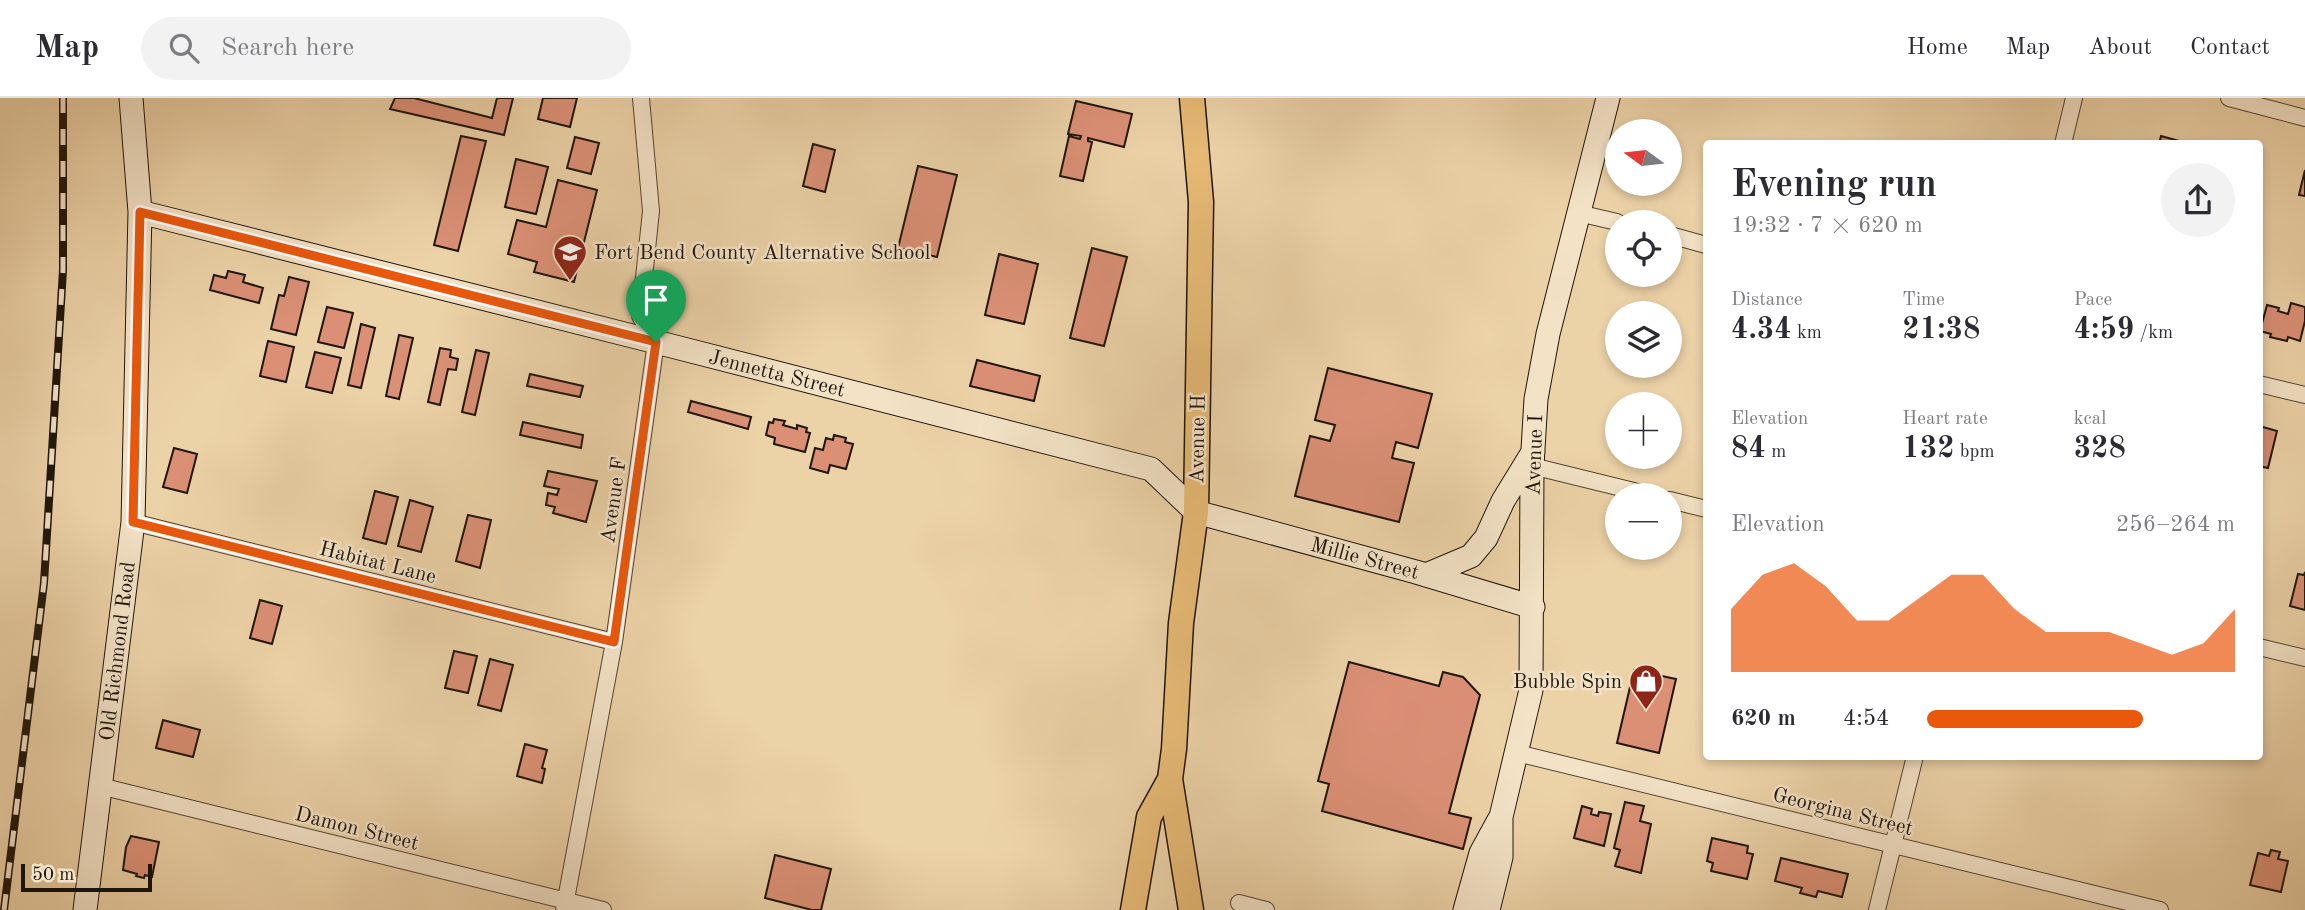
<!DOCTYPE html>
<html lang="en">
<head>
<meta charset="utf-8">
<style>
  :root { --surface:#fff; --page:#f2f2f3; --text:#2b2b33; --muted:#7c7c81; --line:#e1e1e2; --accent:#ea580c }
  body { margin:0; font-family:"Old Standard TT",serif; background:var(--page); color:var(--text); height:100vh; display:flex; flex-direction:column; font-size:26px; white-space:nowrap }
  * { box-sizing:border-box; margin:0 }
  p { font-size:23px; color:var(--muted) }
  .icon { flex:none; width:38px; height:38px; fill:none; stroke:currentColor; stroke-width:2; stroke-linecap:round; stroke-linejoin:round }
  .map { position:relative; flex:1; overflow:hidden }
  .details { position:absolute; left:1703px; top:42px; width:560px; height:620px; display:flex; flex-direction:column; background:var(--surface); border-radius:7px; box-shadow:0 4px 10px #0003 }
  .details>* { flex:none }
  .needle { width:46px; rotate:285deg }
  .fabs { position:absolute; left:1605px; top:21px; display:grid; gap:14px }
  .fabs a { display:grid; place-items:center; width:77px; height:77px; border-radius:50%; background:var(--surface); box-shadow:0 4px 10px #0003; font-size:35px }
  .scale { position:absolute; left:21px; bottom:18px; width:131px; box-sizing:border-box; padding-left:7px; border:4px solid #1f150a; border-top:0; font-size:19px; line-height:24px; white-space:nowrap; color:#1f150a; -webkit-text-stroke:5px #f3e2c6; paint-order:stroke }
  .pin { position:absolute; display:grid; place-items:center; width:60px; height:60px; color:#fff; margin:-72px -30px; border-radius:50% 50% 50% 0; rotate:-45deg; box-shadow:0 0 7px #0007 }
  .pin .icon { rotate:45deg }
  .round { display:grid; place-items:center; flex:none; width:74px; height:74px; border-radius:37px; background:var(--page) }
  .headline { display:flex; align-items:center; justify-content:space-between; height:119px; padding:0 28px }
  h1 { font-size:38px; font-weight:700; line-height:52px }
  .stats { display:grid; grid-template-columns:repeat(3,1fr); gap:10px; height:119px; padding:7px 28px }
  .stats div { display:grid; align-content:center }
  .stats b { font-size:30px; font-weight:700 }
  .stats small { font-size:19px; font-weight:400 }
  .stats p { font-size:19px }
  .chart { height:196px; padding:14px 28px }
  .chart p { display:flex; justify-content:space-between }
  .chart svg { width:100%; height:126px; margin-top:7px; fill:var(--accent); opacity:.7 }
  ul { padding:0 28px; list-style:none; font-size:23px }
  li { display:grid; grid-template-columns:112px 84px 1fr; align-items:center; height:52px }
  li i { height:18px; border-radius:9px; background:var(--accent) }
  header { display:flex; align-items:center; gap:42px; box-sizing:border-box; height:98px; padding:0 35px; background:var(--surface); border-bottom:2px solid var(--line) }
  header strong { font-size:33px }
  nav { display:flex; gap:38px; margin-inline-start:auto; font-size:24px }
  .search { width:490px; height:63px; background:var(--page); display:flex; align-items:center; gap:18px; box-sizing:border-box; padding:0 24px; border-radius:38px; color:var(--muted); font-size:26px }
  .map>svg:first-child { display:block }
</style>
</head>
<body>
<header>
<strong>Map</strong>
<div class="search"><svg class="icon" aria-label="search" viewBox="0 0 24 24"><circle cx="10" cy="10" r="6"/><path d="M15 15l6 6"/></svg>Search here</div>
<nav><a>Home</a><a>Map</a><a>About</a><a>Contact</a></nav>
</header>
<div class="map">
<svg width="2305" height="812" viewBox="0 0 2305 812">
  <rect width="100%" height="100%" fill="#ecd2a7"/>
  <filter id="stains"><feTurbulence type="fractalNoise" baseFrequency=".00286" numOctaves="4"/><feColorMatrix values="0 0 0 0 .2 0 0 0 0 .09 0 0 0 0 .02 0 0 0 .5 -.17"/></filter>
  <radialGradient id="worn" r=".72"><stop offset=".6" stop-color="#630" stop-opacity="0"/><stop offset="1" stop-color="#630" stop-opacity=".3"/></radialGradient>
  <!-- building -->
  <path fill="#db9076" stroke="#1f150a" stroke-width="2" d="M395 0H414L492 20 497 0H513L504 37 390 11Z
    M543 0H577L570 29 538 21Z
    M1076 3 1132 16 1124 49 1088 40V43L1092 44 1083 83 1060 78 1069 38 1080 41 1081 38 1068 36Z
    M461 38 486 43 458 153 434 147Z
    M2161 38 2190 46H2159Z
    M575 39 599 45 591 76 567 70Z
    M813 46 835 52 825 94 803 88Z
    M516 61 548 69 536 116 505 109Z
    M918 68 957 77 937 159 898 150Z
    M2305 72V98L2299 97Z
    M558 82 597 92 574 184 534 174 537 164 508 156 517 122 546 129Z
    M1092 150 1127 159 1104 248 1070 240Z
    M999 156 1038 166 1024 226 985 217Z
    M228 173 245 177 243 184 263 190 259 205 210 192 214 177 226 180Z
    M289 179 309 184 296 237 271 231 279 197 284 198Z
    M2291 205 2305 209V223L2300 243 2288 239 2287 243 2270 239 2271 236 2260 233 2267 207 2279 210 2278 213 2288 216Z
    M327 209 353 215 344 250 318 244Z
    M361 226 375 230 361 290 348 287Z
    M399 237 413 240 399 301 386 298Z
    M268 243 294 249 286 284 260 278Z
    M440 250 451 252 450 259 458 261 456 272 448 271 440 307 428 304Z
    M476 252 489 255 475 317 462 314Z
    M315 254 341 260 332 295 306 289Z
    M977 262 1040 278 1034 303 970 288Z
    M1328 270 1432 296 1418 350 1396 344 1392 360 1414 365 1399 424 1295 398 1310 338 1330 343 1335 327 1315 322Z
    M530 276 583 288 580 299 527 288Z
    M691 303 751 319 748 331 688 314Z
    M774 321 785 323 783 327 797 331V327L807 330 806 334 810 335 805 354 774 346 775 340 766 337 769 324 773 325Z
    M523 324 583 337 581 350 520 337Z
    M2259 328 2277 333 2268 370 2259 368Z
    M834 337 846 340 845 344 853 346 846 371 830 367 828 375 810 370 815 350 823 352 826 340 833 342Z
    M174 350 197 356 187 395 163 389Z
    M548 373 597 383 586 424 553 415 555 409 546 407 548 395 557 397 559 391 544 388Z
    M375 393 398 399 386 446 363 440Z
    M410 402 433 409 421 454 398 448Z
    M468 417 491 422 480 470 456 463Z
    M2305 474V512L2290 508 2298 476 2304 477Z
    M260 502 282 508 272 546 250 540Z
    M454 553 477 558 468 595 445 590Z
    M490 561 513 567 501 613 478 607Z
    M1349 564 1439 588 1443 574 1463 579 1480 597 1449 715 1471 720 1463 751 1322 713 1329 686 1318 683Z
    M1634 572 1676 581 1659 655 1617 645Z
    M163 622 200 632 193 659 156 650Z
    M525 646 547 652 542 670 545 671 542 685 517 678Z
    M1625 704 1644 708 1640 723 1651 726 1641 775 1615 768 1620 752 1614 750Z
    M1582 708 1592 711 1591 716 1598 718 1599 714 1611 716 1604 748 1574 740Z
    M131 738 159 744 152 779 145 777 144 780 136 778 137 776 123 772 126 749Z
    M1712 740 1748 748 1747 755 1753 756 1747 781 1711 773 1713 765 1707 763Z
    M2271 752 2280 754 2278 761 2288 763 2281 794 2250 787 2258 755 2269 758Z
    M775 757 831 771 821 812H812L765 800Z
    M1781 760 1848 776 1842 799 1818 793 1816 799 1800 795 1802 790 1775 783Z"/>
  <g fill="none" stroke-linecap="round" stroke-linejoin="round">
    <!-- street casing -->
    <g stroke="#524431" stroke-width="18">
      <path id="street" d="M2229 0 2305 20
        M2063 46 2074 0
        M1578 115 1617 124
        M1670 137 1706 147
        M2259 286 2305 297
        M1532 368 1650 397
        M1670 402 1706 411
        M133 424 614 544
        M2259 549 2305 560
        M1517 655 2160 812
        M100 688 603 812
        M1239 805 1266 812
        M564 812 614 544 656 244 640 218 651 113 641 0
        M1877 812 1915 658"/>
    </g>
    <!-- secondary casing -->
    <g stroke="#1f150a" stroke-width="25">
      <path id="secondary" d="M140 114 656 244 1151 371 1196 414 1416 474 1533 509
        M1426 477 1471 458 1486 440 1503 403 1533 354
        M85 812 133 424 140 114 131 0
        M1465 812 1481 755 1499 722
        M1488 812 1501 759V719L1531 592 1532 368 1536 301 1548 236 1608 0"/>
    </g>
    <!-- primary casing -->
    <g stroke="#1f150a" stroke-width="27">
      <path id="primary" d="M1133 812 1149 719 1170 681
        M1191 812 1170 681 1174 651 1181 525 1196 414 1201 104 1192 0"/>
    </g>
    <!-- street -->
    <use href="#street" stroke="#f3e2c6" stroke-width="16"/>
    <!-- secondary -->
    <use href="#secondary" stroke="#f3e2c6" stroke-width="23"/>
    <!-- primary -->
    <use href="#primary" stroke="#e6b974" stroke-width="24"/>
    <!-- rail casing -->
    <g stroke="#1f150a" stroke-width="8">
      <path id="rail" d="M4 812 44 485 63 172V0"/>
    </g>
    <!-- rail -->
    <use href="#rail" stroke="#f3e2c6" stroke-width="5" stroke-dasharray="16" stroke-linecap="butt"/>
  </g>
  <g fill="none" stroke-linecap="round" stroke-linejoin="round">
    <!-- route casing -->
    <g stroke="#fff" stroke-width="14">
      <path id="route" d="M140 114 656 244 614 544 133 424Z"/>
    </g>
    <!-- route -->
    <use href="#route" stroke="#ea580c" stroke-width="9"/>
  </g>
  <!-- icons -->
  <defs>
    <g id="school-pin" transform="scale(1.75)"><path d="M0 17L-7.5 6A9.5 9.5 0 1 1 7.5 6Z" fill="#8f2418" stroke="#f3e2c6"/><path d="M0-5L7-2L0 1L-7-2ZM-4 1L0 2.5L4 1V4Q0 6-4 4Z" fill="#fff"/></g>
    <g id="shop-pin" transform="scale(1.75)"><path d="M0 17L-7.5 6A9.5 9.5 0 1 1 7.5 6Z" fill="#8f2418" stroke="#f3e2c6"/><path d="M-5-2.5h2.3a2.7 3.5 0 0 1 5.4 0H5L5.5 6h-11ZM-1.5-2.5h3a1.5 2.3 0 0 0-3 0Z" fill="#fff"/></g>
  </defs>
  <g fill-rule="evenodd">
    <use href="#school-pin" x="570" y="154"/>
    <use href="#shop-pin" x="1646" y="583"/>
  </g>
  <g text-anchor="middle" stroke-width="5" stroke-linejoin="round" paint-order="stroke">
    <!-- poi labels -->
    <g font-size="21" fill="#1f150a" stroke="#f3e2c6" text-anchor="start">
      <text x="594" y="161">Fort Bend County Alternative School</text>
      <text x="1622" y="590" text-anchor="end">Bubble Spin</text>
    </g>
    <!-- street labels -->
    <g font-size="21" fill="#1f150a" stroke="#f3e2c6">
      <text transform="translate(777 275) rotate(14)" y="7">Jennetta Street</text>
      <text transform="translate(1197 341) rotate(-89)" y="7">Avenue H</text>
      <text transform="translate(1534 357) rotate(-88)" y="7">Avenue I</text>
      <text transform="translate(613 402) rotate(-82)" y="7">Avenue F</text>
      <text transform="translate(1365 460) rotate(15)" y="7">Millie Street</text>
      <text transform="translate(378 464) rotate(14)" y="7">Habitat Lane</text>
      <text transform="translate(117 553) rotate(-83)" y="7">Old Richmond Road</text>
      <text transform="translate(1843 713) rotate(14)" y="7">Georgina Street</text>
      <text transform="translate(357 730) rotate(14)" y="7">Damon Street</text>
    </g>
  </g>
  <rect width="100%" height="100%" filter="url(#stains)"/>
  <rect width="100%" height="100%" fill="url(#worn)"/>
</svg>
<div class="fabs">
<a><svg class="needle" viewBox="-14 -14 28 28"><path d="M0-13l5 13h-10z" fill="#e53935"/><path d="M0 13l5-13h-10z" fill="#7c7c81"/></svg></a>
<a><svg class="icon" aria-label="locate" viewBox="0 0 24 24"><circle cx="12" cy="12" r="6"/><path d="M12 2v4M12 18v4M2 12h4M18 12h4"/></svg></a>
<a><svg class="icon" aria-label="layers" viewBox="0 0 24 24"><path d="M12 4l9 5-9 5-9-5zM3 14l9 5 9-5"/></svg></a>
<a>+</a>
<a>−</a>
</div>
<div class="scale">50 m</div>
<div class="pin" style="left:656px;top:244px;background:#1e9e55"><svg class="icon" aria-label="arrive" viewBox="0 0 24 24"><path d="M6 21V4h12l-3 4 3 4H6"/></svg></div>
<section class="details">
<div class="headline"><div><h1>Evening run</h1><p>19:32 · 7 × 620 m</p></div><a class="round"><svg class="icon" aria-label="share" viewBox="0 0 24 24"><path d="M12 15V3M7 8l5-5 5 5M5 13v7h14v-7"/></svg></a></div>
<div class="stats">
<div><p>Distance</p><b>4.34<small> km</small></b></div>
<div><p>Time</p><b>21:38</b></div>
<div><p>Pace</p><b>4:59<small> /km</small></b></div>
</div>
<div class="stats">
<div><p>Elevation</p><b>84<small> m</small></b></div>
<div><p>Heart rate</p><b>132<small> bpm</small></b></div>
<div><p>kcal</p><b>328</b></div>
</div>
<div class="chart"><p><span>Elevation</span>256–264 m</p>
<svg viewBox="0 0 160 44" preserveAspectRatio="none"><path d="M0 44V22L10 10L20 6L30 14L40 26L50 26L60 18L70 10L80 10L90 22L100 30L110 30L120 30L130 34L140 38L150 34L160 22V44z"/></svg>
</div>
<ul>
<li><b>620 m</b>4:54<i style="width:70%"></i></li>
</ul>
</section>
</div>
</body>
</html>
